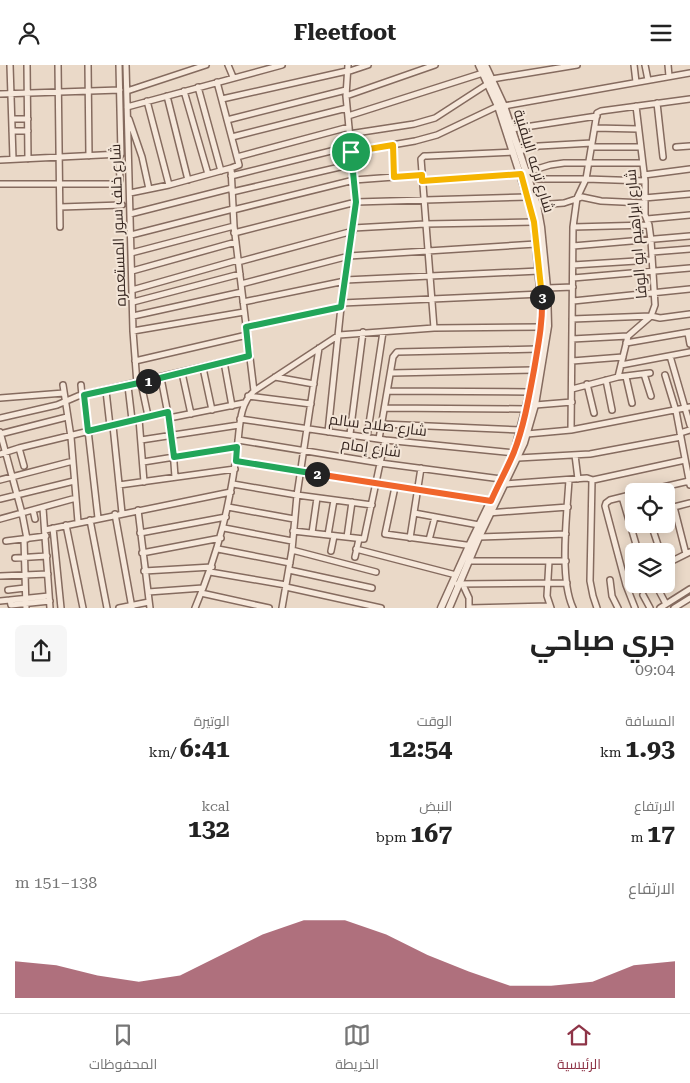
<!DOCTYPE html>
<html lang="ar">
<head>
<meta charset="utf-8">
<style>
  :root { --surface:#fff; --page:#f6f6f6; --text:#222; --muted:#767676; --line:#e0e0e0; --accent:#8e3447 }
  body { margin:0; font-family:"Roboto Serif",Cairo,serif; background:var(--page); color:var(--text); direction:rtl; height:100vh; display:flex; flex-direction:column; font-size:19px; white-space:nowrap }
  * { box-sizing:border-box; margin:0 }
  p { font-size:16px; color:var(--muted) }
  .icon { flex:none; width:28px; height:28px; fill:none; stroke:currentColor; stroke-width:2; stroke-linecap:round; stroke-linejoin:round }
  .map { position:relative; height:543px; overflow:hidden; direction:ltr }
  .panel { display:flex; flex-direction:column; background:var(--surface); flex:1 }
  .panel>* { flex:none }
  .controls { position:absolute; left:625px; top:418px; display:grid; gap:10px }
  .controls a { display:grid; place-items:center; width:50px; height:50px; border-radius:8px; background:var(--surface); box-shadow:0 2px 12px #0003; font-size:25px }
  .pin { position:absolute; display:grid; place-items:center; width:42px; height:42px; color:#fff; margin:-21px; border:2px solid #fff; border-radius:50%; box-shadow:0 1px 5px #0007 }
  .km { position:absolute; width:25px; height:25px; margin:-12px; border-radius:50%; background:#222; color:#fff; font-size:14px; line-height:25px; text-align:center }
  .round { display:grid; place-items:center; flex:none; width:52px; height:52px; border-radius:8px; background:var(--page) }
  .head { display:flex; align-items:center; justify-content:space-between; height:85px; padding:0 15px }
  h1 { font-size:28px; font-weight:700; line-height:38px }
  .figures { display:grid; grid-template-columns:repeat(3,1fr); gap:8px; height:85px; padding:5px 15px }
  .figures div { display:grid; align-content:center }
  .figures b { font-size:25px; font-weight:700 }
  .figures small { font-size:14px; font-weight:400 }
  .figures p { font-size:14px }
  .chart { height:140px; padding:10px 15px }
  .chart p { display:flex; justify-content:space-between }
  .chart svg { width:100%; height:90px; margin-top:5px; fill:var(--accent); opacity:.7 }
  header { display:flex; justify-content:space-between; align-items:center; height:65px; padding:0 15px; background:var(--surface); font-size:22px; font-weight:700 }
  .tabs { display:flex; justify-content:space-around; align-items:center; height:70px; border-top:1px solid var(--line); background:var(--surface); font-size:14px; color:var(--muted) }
  .tabs a { display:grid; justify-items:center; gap:2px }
  .tabs .current { color:var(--accent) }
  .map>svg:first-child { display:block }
</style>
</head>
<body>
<header><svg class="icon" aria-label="menu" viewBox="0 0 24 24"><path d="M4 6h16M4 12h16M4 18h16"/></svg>Fleetfoot<svg class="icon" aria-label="person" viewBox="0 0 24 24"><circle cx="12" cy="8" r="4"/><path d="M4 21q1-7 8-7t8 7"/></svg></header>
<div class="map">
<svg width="690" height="543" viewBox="0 0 690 543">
  <rect width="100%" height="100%" fill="#ead9c8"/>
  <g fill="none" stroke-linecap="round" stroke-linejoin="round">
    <!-- minor casing -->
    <g stroke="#856b5f" stroke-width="8">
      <path id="minor" d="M10 0 13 94
        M27 0 28 94
        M58 0 60 162
        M88 0 89 91
        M126 0 133 266 137 319
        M228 0 233 12
        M634 0 636 17
        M645 0 648 15
        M668 0 669 11
        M347 7 368 0
        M492 14 577 0
        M217 17 239 100 231 103 234 161 254 326
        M198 22 221 106
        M127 26 206 0
        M184 26 208 109
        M0 29 120 25
        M167 31 188 115
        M346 31 435 0
        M222 34 347 6
        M147 36 169 120
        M657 38 663 92
        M504 41 690 8
        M127 42 282 0
        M348 51 483 8
        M12 54H28
        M129 54 142 92 149 124
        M227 55 346 25
        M595 63 638 64
        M512 64 597 51
        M12 66H28
        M349 69 414 59 435 53 489 18
        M232 72 347 43
        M393 80 394 112
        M592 82H640
        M676 82 690 81
        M519 86 539 81 592 78
        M351 87 415 76 437 70 498 41
        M237 92 349 62
        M0 95 121 89
        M527 107 550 100 564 98H642
        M644 110 690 104
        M231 111 351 81
        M529 114H586L645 116
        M422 116 521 109
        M0 119H118L120 115 119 93 121 89 119 0
        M232 127 353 99
        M130 128 169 120 231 103
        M644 133 690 129
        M537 140 564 138 582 132 601 136 644 138
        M60 142 122 140
        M233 145 354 115 421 110
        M130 149 232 123
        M647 154 690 150
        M573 162 649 160
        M353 163 425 159 534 157
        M234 168 356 137 528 132
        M131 170 233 144
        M573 181 690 171
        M652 187 690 184
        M131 188 234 161
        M238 197 353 166
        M573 200 652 195
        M132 206 236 177
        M573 213 690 203
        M345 215 539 206
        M241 219 349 191 536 179
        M547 223 573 222
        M132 225 238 195
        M573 236 690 224
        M133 237 240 209
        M243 237 345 216
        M342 238 542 229
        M133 251 242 227
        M572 254 651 251 660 253 690 249
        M246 262 341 242
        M434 263 421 94 424 91H427L513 87
        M133 266 244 247
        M688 268 690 279
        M572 274 628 271
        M626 278 690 267
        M670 291 690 360
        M135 296 247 270
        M572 296 623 292
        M224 297 232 341
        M621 300 690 287
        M203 303 212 345
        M182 308 191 349
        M391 308 534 305
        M644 309 651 331
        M665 310 676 346 690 420
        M275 312 314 319
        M618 312 628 271 651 251 655 240 651 175 649 160 645 150V116L636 41
        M626 312 632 338
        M161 313 172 370 175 412
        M606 315 612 345
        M141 318 148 351
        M587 319 594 348
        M63 320 71 372 78 457
        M81 320 82 331
        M128 321 132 355
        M572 324 618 312 650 308
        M106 326 110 361
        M388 326 530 327
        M84 330 98 453
        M248 331 311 339
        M0 333 64 328
        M535 340 572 337
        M385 343 526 344
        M0 353 57 340 78 331 249 291
        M169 353 244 338
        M139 354 144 417
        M240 354 385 375 514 388
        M382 359 521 365
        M113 361 122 448
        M571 365 573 162 577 133 586 114 597 48 601 46 690 34
        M0 367 22 448 27 474
        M328 367 341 242 356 137 346 31 348 0
        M680 368 690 365
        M0 369 67 352
        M350 369 363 267
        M527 369 571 365 690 342
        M367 372 383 267
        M379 374 393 292 397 287 538 284
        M141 375 239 360
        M238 375 380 398 501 414
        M19 383 24 401
        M0 389 19 383 168 347
        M575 390 578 414
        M518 393 590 389 681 372
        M236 396 491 436
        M143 397 237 382
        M0 415 73 396
        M569 415C567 448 559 514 573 543
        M592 415 590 516 593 531 597 543
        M233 419 297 430 372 440
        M505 419 587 413 593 415 685 395
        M119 420 235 404
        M395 422 385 469 473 481
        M646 426 689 416
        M634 429 610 435 606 438 605 441 626 520 635 543
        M622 432 638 486
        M0 434 74 416
        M228 442 294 454
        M674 442 686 489
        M43 443 50 543
        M666 444 690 438
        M33 445 35 454
        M138 445 150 543
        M414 448 479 460
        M488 448 568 442
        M115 449 132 543
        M0 454 76 433
        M90 455 107 543
        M651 459 660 486
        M66 460 83 543
        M53 463 61 543
        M224 463 292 476
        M45 465 231 427
        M293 466 364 474 385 375
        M140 468 226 452
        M312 468 317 433
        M328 470 334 435
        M347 472 352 437
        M479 472 566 469
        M410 473 421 403
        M24 474 26 543
        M429 475 435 452
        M6 476 46 471
        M218 484 290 498
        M356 484 456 510
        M292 485 376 507
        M331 486 334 471
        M142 488 221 473
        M355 492 359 474
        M15 493 47 491
        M469 496H566
        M549 496 547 531 551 543
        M666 499 690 487
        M289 505 372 523
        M144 506 212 502
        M210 507 286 520
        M0 511 48 509
        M610 515 612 531 618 543
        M457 519 567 518
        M463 520 469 533V543
        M626 520 634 516
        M286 522 381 543
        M657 522 666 539
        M8 525 25 523
        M148 527 203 523
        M201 528 269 543
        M643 530 650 543
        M10 535 11 540 50 536
        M0 536 49 531
        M119 543 149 537
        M195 543C219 486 231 437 238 376 240 358 240 339 254 326L339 270 434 263 541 262
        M282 543 292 485 297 430 319 283
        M469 543 550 541
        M660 543 690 524
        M674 543 690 533"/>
    </g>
    <!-- tertiary casing -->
    <g stroke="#856b5f" stroke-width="9">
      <path id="tertiary" d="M441 543 469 481 514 388 530 327 540 273 542 245 534 157 530 140 498 41 479 0
        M449 543 479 472 524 378 535 340 548 261 547 223 541 162 537 140 504 41 485 0"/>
    </g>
    <!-- minor -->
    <use href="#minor" stroke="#f6e8db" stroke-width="5"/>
    <!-- tertiary -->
    <use href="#tertiary" stroke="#f6e8db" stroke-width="6"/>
  </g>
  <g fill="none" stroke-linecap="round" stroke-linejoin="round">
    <!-- split-1 casing -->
    <g stroke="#fff" stroke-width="10">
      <path id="split-1" d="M148 316 249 291 246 262 341 242 356 137 351 87"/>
    </g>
    <!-- split-2 casing -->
    <g stroke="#fff" stroke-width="10">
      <path id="split-2" d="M148 316 84 330 88 366 168 347 174 392 237 382 236 396 317 409"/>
    </g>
    <!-- split-3 casing -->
    <g stroke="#fff" stroke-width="10">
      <path id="split-3" d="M317 409 491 436C498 420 507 404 514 387 524 361 529 332 534 305 538 281 543 257 542 232"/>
    </g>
    <!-- split-4 casing -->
    <g stroke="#fff" stroke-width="10">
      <path id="split-4" d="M351 87 393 80 394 112 422 110V116L521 109 534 157 542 232"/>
    </g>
    <!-- split-1 -->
    <use href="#split-1" stroke="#22a559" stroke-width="6"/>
    <!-- split-2 -->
    <use href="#split-2" stroke="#22a559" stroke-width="6"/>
    <!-- split-3 -->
    <use href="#split-3" stroke="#f0652b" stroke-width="6"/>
    <!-- split-4 -->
    <use href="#split-4" stroke="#f5b400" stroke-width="6"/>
  </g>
  <g text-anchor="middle" stroke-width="4" stroke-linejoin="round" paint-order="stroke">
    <!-- street labels -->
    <g font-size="15" fill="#372721" stroke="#f3e5d7">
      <text transform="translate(534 96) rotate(73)" y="5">شارع ترعه البلقنية</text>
      <text transform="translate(118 160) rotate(-92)" y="5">شارع خلف سور المستعمره</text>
      <text transform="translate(636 169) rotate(-95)" y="5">شارع ابراهيم ابو الوفا</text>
      <text transform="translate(378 360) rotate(7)" y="5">شارع صلاح سالم</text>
      <text transform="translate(371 383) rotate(8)" y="5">شارع إمام</text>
    </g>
  </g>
</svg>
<div class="controls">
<a><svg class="icon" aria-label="locate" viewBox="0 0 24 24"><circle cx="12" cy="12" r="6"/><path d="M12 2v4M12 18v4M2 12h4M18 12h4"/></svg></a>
<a><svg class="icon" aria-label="layers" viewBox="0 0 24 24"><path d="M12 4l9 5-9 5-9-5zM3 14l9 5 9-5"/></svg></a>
</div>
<div class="pin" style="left:351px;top:87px;background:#1e9e55"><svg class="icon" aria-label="arrive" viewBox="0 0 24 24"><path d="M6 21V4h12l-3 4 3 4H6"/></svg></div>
<b class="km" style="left:148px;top:316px">1</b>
<b class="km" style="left:317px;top:409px">2</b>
<b class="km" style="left:542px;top:232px">3</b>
</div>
<section class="panel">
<div class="head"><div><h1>جري صباحي</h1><p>09:04</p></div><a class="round"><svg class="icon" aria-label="share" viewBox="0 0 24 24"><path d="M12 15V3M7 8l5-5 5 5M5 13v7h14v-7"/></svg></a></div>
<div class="figures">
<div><p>المسافة</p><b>1.93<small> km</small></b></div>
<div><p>الوقت</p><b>12:54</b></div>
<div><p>الوتيرة</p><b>6:41<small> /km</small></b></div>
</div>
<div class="figures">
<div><p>الارتفاع</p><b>17<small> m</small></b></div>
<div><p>النبض</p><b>167<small> bpm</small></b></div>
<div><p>kcal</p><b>132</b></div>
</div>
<div class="chart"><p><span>الارتفاع</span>138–151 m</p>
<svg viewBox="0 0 160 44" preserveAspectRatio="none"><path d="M0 44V26L10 28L20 33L30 36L40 33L50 23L60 13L70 6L80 6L90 13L100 23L110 31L120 38L130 38L140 36L150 28L160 26V44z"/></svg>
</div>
</section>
<nav class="tabs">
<a class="current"><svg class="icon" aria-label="home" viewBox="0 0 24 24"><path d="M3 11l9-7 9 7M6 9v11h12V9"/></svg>الرئيسية</a>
<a><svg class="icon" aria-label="map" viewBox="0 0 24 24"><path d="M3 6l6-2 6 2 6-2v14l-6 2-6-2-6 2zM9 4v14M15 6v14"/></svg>الخريطة</a>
<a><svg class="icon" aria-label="saved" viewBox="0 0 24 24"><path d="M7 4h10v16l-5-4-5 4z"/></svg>المحفوظات</a>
</nav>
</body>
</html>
